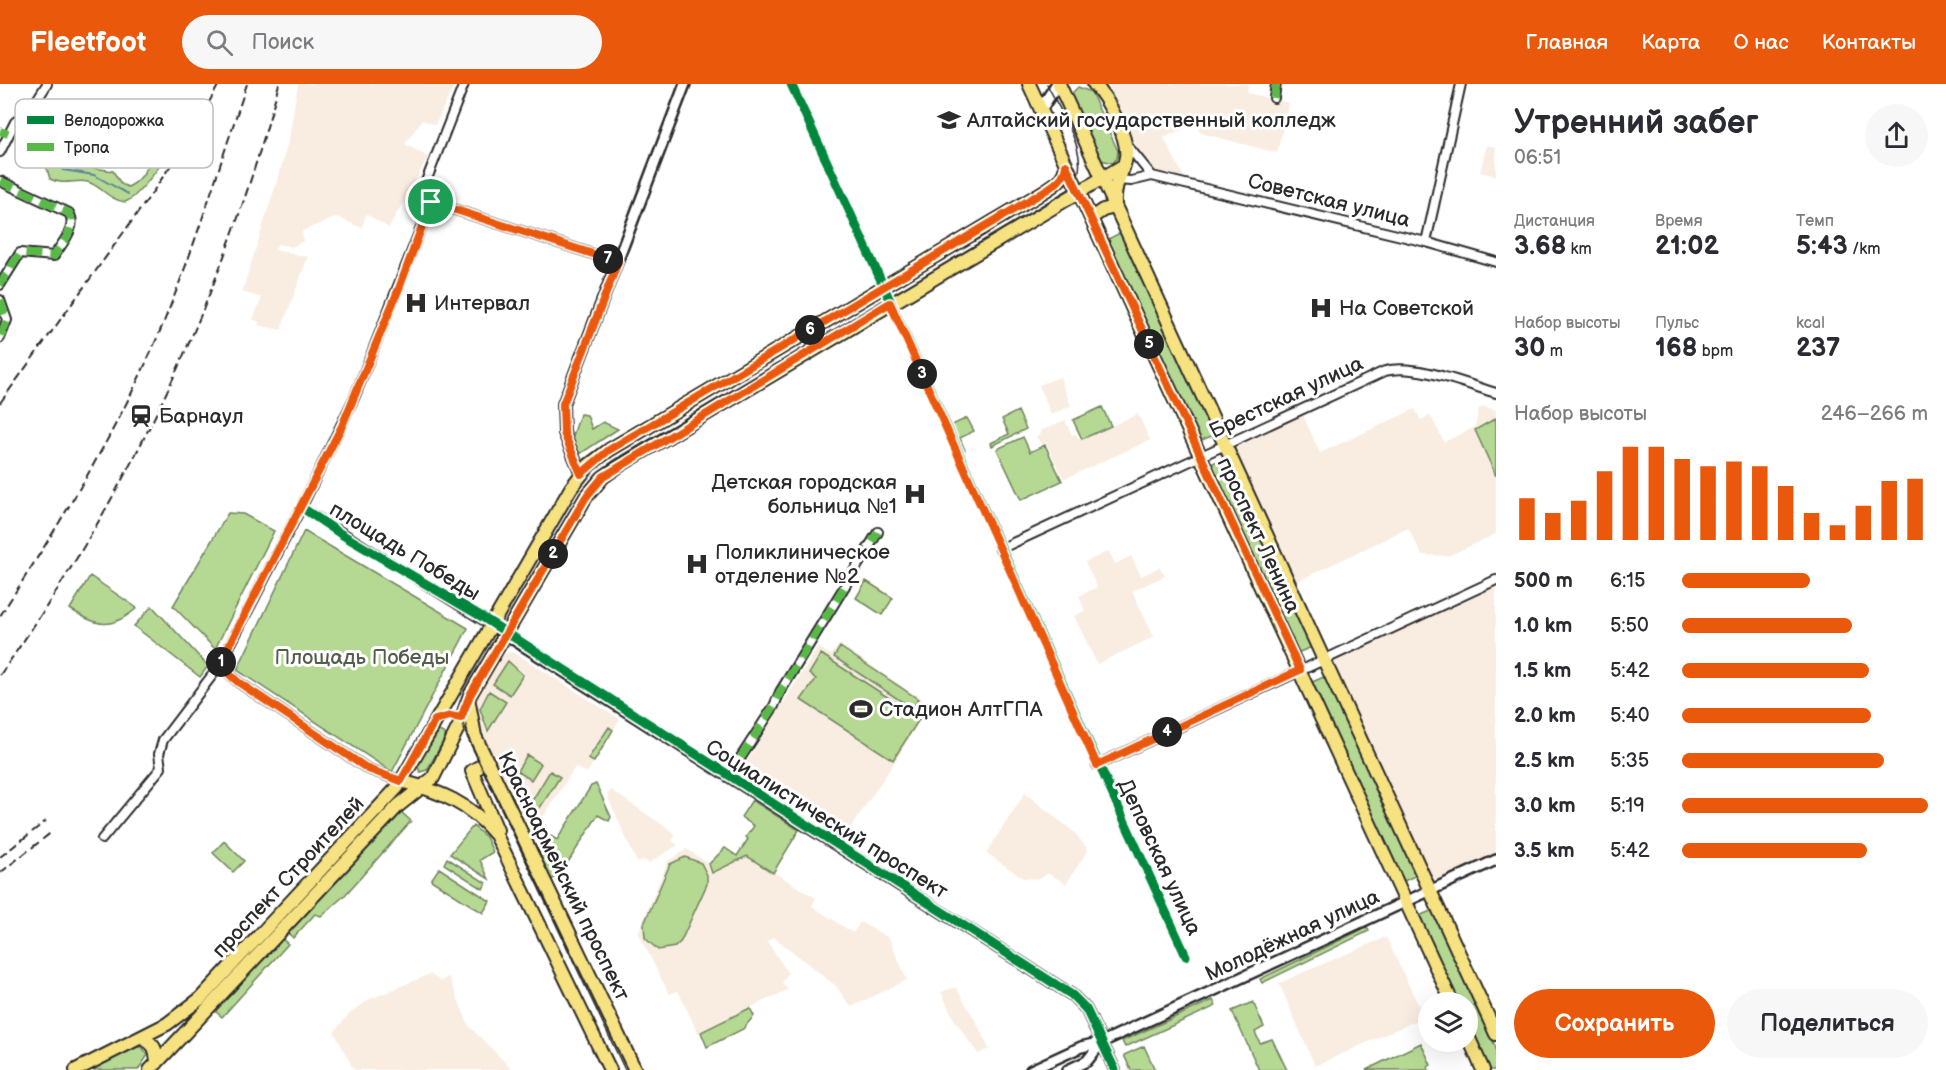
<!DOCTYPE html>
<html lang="ru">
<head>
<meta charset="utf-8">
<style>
  :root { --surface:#fff; --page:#f7f7f7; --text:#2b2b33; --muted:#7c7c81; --accent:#ea580c }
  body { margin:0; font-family:"Balsamiq Sans",sans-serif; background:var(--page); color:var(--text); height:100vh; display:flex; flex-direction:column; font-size:22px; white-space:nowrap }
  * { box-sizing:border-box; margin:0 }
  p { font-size:20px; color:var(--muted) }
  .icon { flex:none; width:33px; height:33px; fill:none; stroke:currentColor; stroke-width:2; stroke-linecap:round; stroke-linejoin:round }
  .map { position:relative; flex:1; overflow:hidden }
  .side { display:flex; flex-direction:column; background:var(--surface); width:450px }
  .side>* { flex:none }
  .controls { position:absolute; left:1418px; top:908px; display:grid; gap:12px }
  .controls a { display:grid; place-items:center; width:60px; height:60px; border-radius:50%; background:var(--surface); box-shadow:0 6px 24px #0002; font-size:30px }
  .pin { position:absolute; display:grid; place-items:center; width:51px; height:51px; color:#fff; margin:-26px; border:3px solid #fff; border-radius:50%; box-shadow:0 2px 6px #0007 }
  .km { position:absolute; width:30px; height:30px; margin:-15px; border-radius:50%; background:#222; color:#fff; font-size:16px; line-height:30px; text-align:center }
  .round { display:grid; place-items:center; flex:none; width:63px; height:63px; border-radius:32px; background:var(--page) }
  .head { display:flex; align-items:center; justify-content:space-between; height:102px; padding:0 18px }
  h1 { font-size:33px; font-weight:600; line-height:45px }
  .metrics { display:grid; grid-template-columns:repeat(3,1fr); gap:9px; height:102px; padding:6px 18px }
  .metrics div { display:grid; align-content:center }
  .metrics b { font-size:26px; font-weight:600 }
  .metrics small { font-size:16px; font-weight:400 }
  .metrics p { font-size:16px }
  .chart { height:168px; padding:12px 18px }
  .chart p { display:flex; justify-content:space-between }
  .chart svg { width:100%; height:108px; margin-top:6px; stroke:var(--accent); stroke-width:6 }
  .action { display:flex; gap:12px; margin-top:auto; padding:12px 18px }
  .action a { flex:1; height:69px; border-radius:36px; background:var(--accent); color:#fff; font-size:24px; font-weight:600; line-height:69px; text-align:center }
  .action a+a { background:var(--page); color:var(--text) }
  ul { padding:0 18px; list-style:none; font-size:20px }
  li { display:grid; grid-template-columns:96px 72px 1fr; align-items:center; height:45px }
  li i { height:15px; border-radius:8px; background:var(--accent) }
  header { display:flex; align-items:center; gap:36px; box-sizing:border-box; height:84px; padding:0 30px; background:var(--accent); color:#fff }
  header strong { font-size:28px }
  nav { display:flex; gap:33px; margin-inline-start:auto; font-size:21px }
  .search { width:420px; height:54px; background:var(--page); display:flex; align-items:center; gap:15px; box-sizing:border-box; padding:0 21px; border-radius:33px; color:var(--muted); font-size:22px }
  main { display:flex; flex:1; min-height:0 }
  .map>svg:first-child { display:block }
</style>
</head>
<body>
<header>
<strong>Fleetfoot</strong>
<div class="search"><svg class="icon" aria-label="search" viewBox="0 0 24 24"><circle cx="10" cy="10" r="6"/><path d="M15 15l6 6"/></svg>Поиск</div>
<nav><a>Главная</a><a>Карта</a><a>О нас</a><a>Контакты</a></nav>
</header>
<main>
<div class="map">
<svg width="1496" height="986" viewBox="0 0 1496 986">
  <rect width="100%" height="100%" fill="#fff"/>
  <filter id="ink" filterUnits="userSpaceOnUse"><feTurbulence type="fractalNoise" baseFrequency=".0167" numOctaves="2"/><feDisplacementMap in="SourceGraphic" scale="12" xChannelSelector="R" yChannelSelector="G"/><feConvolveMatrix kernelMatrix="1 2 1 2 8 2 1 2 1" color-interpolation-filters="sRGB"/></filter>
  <g filter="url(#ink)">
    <!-- built -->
    <path fill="#f9ede1" d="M298 0H455L435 41 422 36 405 60 428 73 389 144 366 130 362 144 337 133 302 147 303 157 292 163 277 160 275 166 308 173 281 246 258 241 259 238 253 235 262 214 242 208 278 94 289 54Z
      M1108 0H1248L1247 9 1289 19 1277 69 1201 49 1196 39 1164 54 1184 93 1151 86 1145 81Z
      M1487 61 1496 63V92L1480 88Z
      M1060 293 1071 322 1051 331 1039 301Z
      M1484 323 1496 326V450L1448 472 1422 471 1408 444 1296 498 1234 370 1237 361 1303 331 1320 369 1415 325 1421 336 1430 331 1444 358 1475 343 1479 324Z
      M1138 330 1150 356 1064 395 1046 359 1041 361 1036 352 1041 350 1040 347 1065 336 1072 351 1076 350 1078 355H1082Z
      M1109 467 1115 480 1131 472 1141 492 1160 483 1165 492 1132 507 1154 553 1097 580 1074 532 1085 527 1079 512 1097 503 1085 478Z
      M1496 500V770L1437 795 1432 793 1333 582V578Z
      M839 560 929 620 894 679 849 746 744 682 818 563 831 571Z
      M508 568 515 569 620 635 587 689 575 683 531 753 477 638 474 625 477 614 502 572Z
      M611 706 670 746 676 751 672 757 678 761 649 779 643 776 637 779 607 711Z
      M1025 709 1075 749 1088 766 1066 800 1048 789 1040 795 1023 794 986 769Z
      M687 765 709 780 712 788 747 772 816 814 812 822 853 849 860 838 889 854 907 896 851 923 836 902 774 853 767 857 788 889 782 899 789 905 698 949 678 907 669 910 638 849 668 777Z
      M1386 853 1424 933 1315 982 1279 899Z
      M430 890 440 897 449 893 469 942 513 986H354L334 948 349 930 370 915Z
      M956 903 978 941 989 965 978 970 955 937 941 908Z"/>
    <!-- green -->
    <path fill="#b5d993" stroke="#70825f" stroke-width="1.5" d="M1078 3 1091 8 1118 67 1117 74 1113 79 1101 76 1072 13 1073 8Z
      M195 21 199 23C187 42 143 113 125 118 109 116 101 102 88 98 75 95 64 102 50 95L42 68C32 60 8 59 24 42L33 53 50 62 68 77 88 79 94 84 113 87 121 100 128 103C151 93 154 61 164 40L174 42Z
      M1122 148 1216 350 1202 356 1108 155Z
      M1102 323 1111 342 1082 355 1073 336Z
      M1018 327 1026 345 992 362 991 359 1009 350 1002 335Z
      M580 330 587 331 592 345 603 338 618 345 580 370 572 355Z
      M967 334 974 347 960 354 965 366 962 367 950 342Z
      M1496 334V392L1475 346Z
      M1023 353 1030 368 1045 361 1062 397 1021 416 997 365Z
      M1225 373 1312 563 1297 569 1211 380Z
      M228 429 243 430 274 447 215 565 173 522Z
      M304 447 468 544 392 688 237 586Z
      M90 492 137 524C110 547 98 542 70 525Z
      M866 497 893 514 882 531 856 514Z
      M152 522 208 582 200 593 134 542Z
      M840 563 918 615 913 625 834 573Z
      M821 570 920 634 893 676 801 616 816 595 809 590Z
      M508 577 523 591 510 611 493 600Z
      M1326 592 1419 790 1402 798 1310 599Z
      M489 607 506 618 488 647 480 625Z
      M609 643 613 646 594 678 588 675Z
      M439 647 445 650V654L427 686 420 688 417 681Z
      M527 671 541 680 531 696 517 687Z
      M550 687 560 693 532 736 527 725Z
      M596 700 611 733 609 737 598 731 560 791 551 796 538 767 549 751 557 756 591 702Z
      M752 716 799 746 773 789 747 772 712 789 709 780 725 764 737 772 748 755 746 753 754 742 741 733Z
      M400 727 411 737 345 811 321 832 315 830 293 854 287 848Z
      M473 742 486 753 493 768 480 776 489 795 450 770Z
      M224 757 244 777 233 788 213 769Z
      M685 773 701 779 707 791V800L681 857 675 863 658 866 645 854 644 840 670 780Z
      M447 774 486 799 483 805 444 780Z
      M439 784 490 817 483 829 431 796Z
      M1433 826 1496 964V986H1489L1467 938V918H1458L1419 832Z
      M1367 843 1369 847 1262 899 1260 895Z
      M281 854 288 860 222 933 215 927Z
      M1213 916 1216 922 1125 963 1122 957Z
      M1253 918 1264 943 1255 948 1260 959 1272 955 1287 986H1259L1232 927Z
      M750 924 754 932 743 945 707 963 701 948Z
      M1421 959 1431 981 1428 983 1429 986H1366Z
      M1144 962 1155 986H1131L1124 971Z
      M137 963H142L148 971 138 986H90Z"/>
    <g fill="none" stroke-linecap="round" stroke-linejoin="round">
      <!-- stream -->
      <path stroke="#5a8795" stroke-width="2" d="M24 55 49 70 63 86 94 91 128 110"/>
      <!-- minor casing -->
      <g stroke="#2b2b2b" stroke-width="12">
        <path id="minor" d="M791 0C925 289 1053 582 1186 872
          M1274 14 1276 0
          M1127 61 1152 92 1426 158 1496 178
          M0 68 15 38 30 27 47 0
          M1115 96 1131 97 1152 92
          M0 97 69 129C78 143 62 159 54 172L20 169 0 201
          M431 118 618 178
          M431 118 424 108 425 100 464 0
          M1426 158 1461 0
          M0 216 7 236 0 254
          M301 423 491 541
          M1000 465 1385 287C1415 279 1466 300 1496 309
          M220 581 238 598 368 685 401 697
          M1097 681 1496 496
          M728 693 774 622 780 608 878 448
          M102 755 161 684 159 670 163 656 220 581 306 414 355 312 431 118"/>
      </g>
      <!-- tertiary casing -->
      <g stroke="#2b2b2b" stroke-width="14">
        <path id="tertiary" d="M581 390 564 349 563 320 685 0
          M491 541 1072 911 1086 925 1115 986
          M1031 986 1081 963 1102 958 1496 776
          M1068 986 1087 977 1102 958"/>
      </g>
      <!-- secondary casing -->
      <g stroke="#2b2b2b" stroke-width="15">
        <path id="secondary" d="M1041 25 1057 0"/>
      </g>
      <!-- primary casing -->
      <g stroke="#2b2b2b" stroke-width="16">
        <path id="primary" d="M1029 0 1452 918
          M1059 0 1496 950
          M1094 0C1107 13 1129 55 1126 73 1123 91 1114 97 1115 119
          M1091 134 1103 126 1115 123
          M469 619 475 652 635 986
          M488 678 472 687 497 746
          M401 697C439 707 471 720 496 751L610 986
          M1467 950 1483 986
          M142 954C155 960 156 965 157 979
          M76 986 167 940 200 915 397 704 571 404 589 381 609 366 1038 111C1050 103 1065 97 1066 81
          M150 986 398 722 433 694 459 642 470 611 586 413 603 393 619 382 1121 83"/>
      </g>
      <!-- minor -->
      <use href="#minor" stroke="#fff" stroke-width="8"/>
      <!-- tertiary -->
      <use href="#tertiary" stroke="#fff" stroke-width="9"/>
      <!-- secondary -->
      <use href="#secondary" stroke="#fff" stroke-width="10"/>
      <!-- primary -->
      <use href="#primary" stroke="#f7e281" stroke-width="12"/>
      <!-- tram -->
      <path stroke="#2b2b2b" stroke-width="1.5" d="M625 986 464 646 461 625 464 608 580 410 603 385 1071 104C1096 77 1060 28 1047 0"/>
      <!-- rail -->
      <path stroke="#2b2b2b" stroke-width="2" stroke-dasharray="9 4.5" stroke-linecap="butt" d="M0 319 150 112 190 53 219 0
        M0 532C58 442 115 352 157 254 193 171 218 85 247 0
        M0 591C131 405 220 220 279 0
        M0 773 46 737
        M0 789 53 747"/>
      <!-- quiet -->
      <path stroke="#58b947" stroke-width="8" stroke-dasharray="15 8" stroke-linecap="butt" d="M1274 14 1276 0
        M0 47 8 50
        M0 97 69 129C78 143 62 159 54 172L20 169 0 201
        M0 216 7 236 0 254
        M728 693 774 622 780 608 878 448"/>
      <!-- cycleway casing -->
      <g stroke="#fff" stroke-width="13">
        <path id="cycleway" d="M791 0C925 289 1053 582 1186 872
          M301 423 341 450 479 531 1072 911 1086 925 1115 986"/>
      </g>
      <!-- cycleway -->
      <use href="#cycleway" stroke="#00873e" stroke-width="9"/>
    </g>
  </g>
  <g fill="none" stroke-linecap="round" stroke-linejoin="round" filter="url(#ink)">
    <!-- route casing -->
    <g stroke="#fff" stroke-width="12">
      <path id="route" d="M1066 81 1300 586 1097 681 890 219 603 393 586 413 470 611 461 634 450 632 435 636 401 697 368 685 238 598 219 581 342 342 400 202 431 118 618 178 563 320 564 349 581 390 609 366 1038 111C1050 103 1065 97 1066 81Z"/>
    </g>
    <!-- route -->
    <use href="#route" stroke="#ea580c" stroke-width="8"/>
  </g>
  <!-- icons -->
  <defs>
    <g id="university-bare" transform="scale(1.8)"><path d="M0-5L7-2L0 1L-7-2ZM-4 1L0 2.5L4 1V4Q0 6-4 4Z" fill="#2b2b2b" stroke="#fff" stroke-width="2.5" paint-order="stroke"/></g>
    <g id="hospital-bare" transform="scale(1.8)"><path d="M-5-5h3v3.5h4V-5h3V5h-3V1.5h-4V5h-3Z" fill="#2b2b2b" stroke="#fff" stroke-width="2.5" paint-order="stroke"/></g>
    <g id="station-bare" transform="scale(1.8)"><path d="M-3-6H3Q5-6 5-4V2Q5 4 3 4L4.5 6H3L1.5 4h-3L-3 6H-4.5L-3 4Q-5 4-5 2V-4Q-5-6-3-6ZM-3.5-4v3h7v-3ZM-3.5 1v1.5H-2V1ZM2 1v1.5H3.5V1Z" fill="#2b2b2b" stroke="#fff" stroke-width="2.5" paint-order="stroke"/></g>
    <g id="stadium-bare" transform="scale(1.8)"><path d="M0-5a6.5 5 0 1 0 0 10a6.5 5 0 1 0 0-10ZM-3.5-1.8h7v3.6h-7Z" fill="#2b2b2b" stroke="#fff" stroke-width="2.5" paint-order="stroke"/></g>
  </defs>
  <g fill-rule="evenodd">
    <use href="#university-bare" x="949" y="36"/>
    <use href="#hospital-bare" x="416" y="219"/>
    <use href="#hospital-bare" x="1321" y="224"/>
    <use href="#station-bare" x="141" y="332"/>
    <use href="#hospital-bare" x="915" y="410"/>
    <use href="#hospital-bare" x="697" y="480"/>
    <use href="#stadium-bare" x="861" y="625"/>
  </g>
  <g text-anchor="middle" stroke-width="6" stroke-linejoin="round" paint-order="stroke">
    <!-- poi labels -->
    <g font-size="21" fill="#2b2b2b" stroke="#fff" text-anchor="start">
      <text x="967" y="43">Алтайский государственный колледж</text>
      <text x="434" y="226">Интервал</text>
      <text x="1339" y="231">На Советской</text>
      <text x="159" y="339">Барнаул</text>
      <text x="897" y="405" text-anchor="end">Детская городская<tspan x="897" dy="24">больница №1</tspan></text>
      <text x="715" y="475">Поликлиническое<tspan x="715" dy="24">отделение №2</tspan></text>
      <text x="879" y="632">Стадион АлтГПА</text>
    </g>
    <!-- street labels -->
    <g font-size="21" fill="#2b2b2b" stroke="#fff">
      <text transform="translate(1329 116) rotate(14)" y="7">Советская улица</text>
      <text transform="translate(1286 313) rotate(-25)" y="7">Брестская улица</text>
      <text transform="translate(1259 451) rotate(65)" y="7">проспект Ленина</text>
      <text transform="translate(405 467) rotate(31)" y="7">площадь Победы</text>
      <text transform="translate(827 735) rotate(32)" y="7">Социалистический проспект</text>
      <text transform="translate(1160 773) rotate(65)" y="7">Деповская улица</text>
      <text transform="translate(564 792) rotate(64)" y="7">Красноармейский проспект</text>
      <text transform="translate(288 793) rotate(-47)" y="7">проспект Строителей</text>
      <text transform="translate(1292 851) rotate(-25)" y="7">Молодёжная улица</text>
    </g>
    <!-- park labels -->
    <g font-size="21" fill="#545f4a" stroke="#fff">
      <text x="362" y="580">Площадь Победы</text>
    </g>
  </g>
  <!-- legend -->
  <rect x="15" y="15" width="198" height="69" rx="9" fill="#fff" stroke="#bfbfbf" stroke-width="1.5"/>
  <rect x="27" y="32" width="27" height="8" fill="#00873e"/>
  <rect x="27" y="59" width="27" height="8" fill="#58b947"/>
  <g font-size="16" fill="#2b2b2b">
    <text x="64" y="42">Велодорожка</text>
    <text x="64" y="69">Тропа</text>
  </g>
</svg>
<div class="controls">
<a><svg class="icon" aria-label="layers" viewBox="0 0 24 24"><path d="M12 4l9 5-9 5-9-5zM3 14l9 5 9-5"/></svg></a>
</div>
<div class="pin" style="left:431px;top:118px;background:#1e9e55"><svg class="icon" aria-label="arrive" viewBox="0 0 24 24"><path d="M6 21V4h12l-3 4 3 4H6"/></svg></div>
<b class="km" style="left:221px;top:578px">1</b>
<b class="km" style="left:553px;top:470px">2</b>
<b class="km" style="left:922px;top:290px">3</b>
<b class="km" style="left:1167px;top:648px">4</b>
<b class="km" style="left:1149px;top:260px">5</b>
<b class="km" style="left:810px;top:246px">6</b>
<b class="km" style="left:608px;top:175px">7</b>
</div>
<section class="side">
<div class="head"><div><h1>Утренний забег</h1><p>06:51</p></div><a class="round"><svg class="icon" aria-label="share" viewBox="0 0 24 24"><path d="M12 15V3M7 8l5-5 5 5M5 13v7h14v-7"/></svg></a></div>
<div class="metrics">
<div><p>Дистанция</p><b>3.68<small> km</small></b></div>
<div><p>Время</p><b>21:02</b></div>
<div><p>Темп</p><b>5:43<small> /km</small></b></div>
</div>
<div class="metrics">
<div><p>Набор высоты</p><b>30<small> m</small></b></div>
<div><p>Пульс</p><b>168<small> bpm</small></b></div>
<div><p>kcal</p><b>237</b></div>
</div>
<div class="chart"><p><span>Набор высоты</span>246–266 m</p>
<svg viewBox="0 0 160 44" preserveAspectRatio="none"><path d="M5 44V27M15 44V33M25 44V28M35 44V16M45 44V6M55 44V6M65 44V11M75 44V14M85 44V12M95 44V14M105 44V22M115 44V33M125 44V38M135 44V30M145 44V20M155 44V19"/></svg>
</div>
<ul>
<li><b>500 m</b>6:15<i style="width:52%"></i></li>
<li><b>1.0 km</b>5:50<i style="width:69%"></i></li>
<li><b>1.5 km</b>5:42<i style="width:76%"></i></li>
<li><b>2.0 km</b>5:40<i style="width:77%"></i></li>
<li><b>2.5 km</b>5:35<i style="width:82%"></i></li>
<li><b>3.0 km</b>5:19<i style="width:100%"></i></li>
<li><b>3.5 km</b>5:42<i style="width:75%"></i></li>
</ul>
<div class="action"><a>Сохранить</a><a>Поделиться</a></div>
</section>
</main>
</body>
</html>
